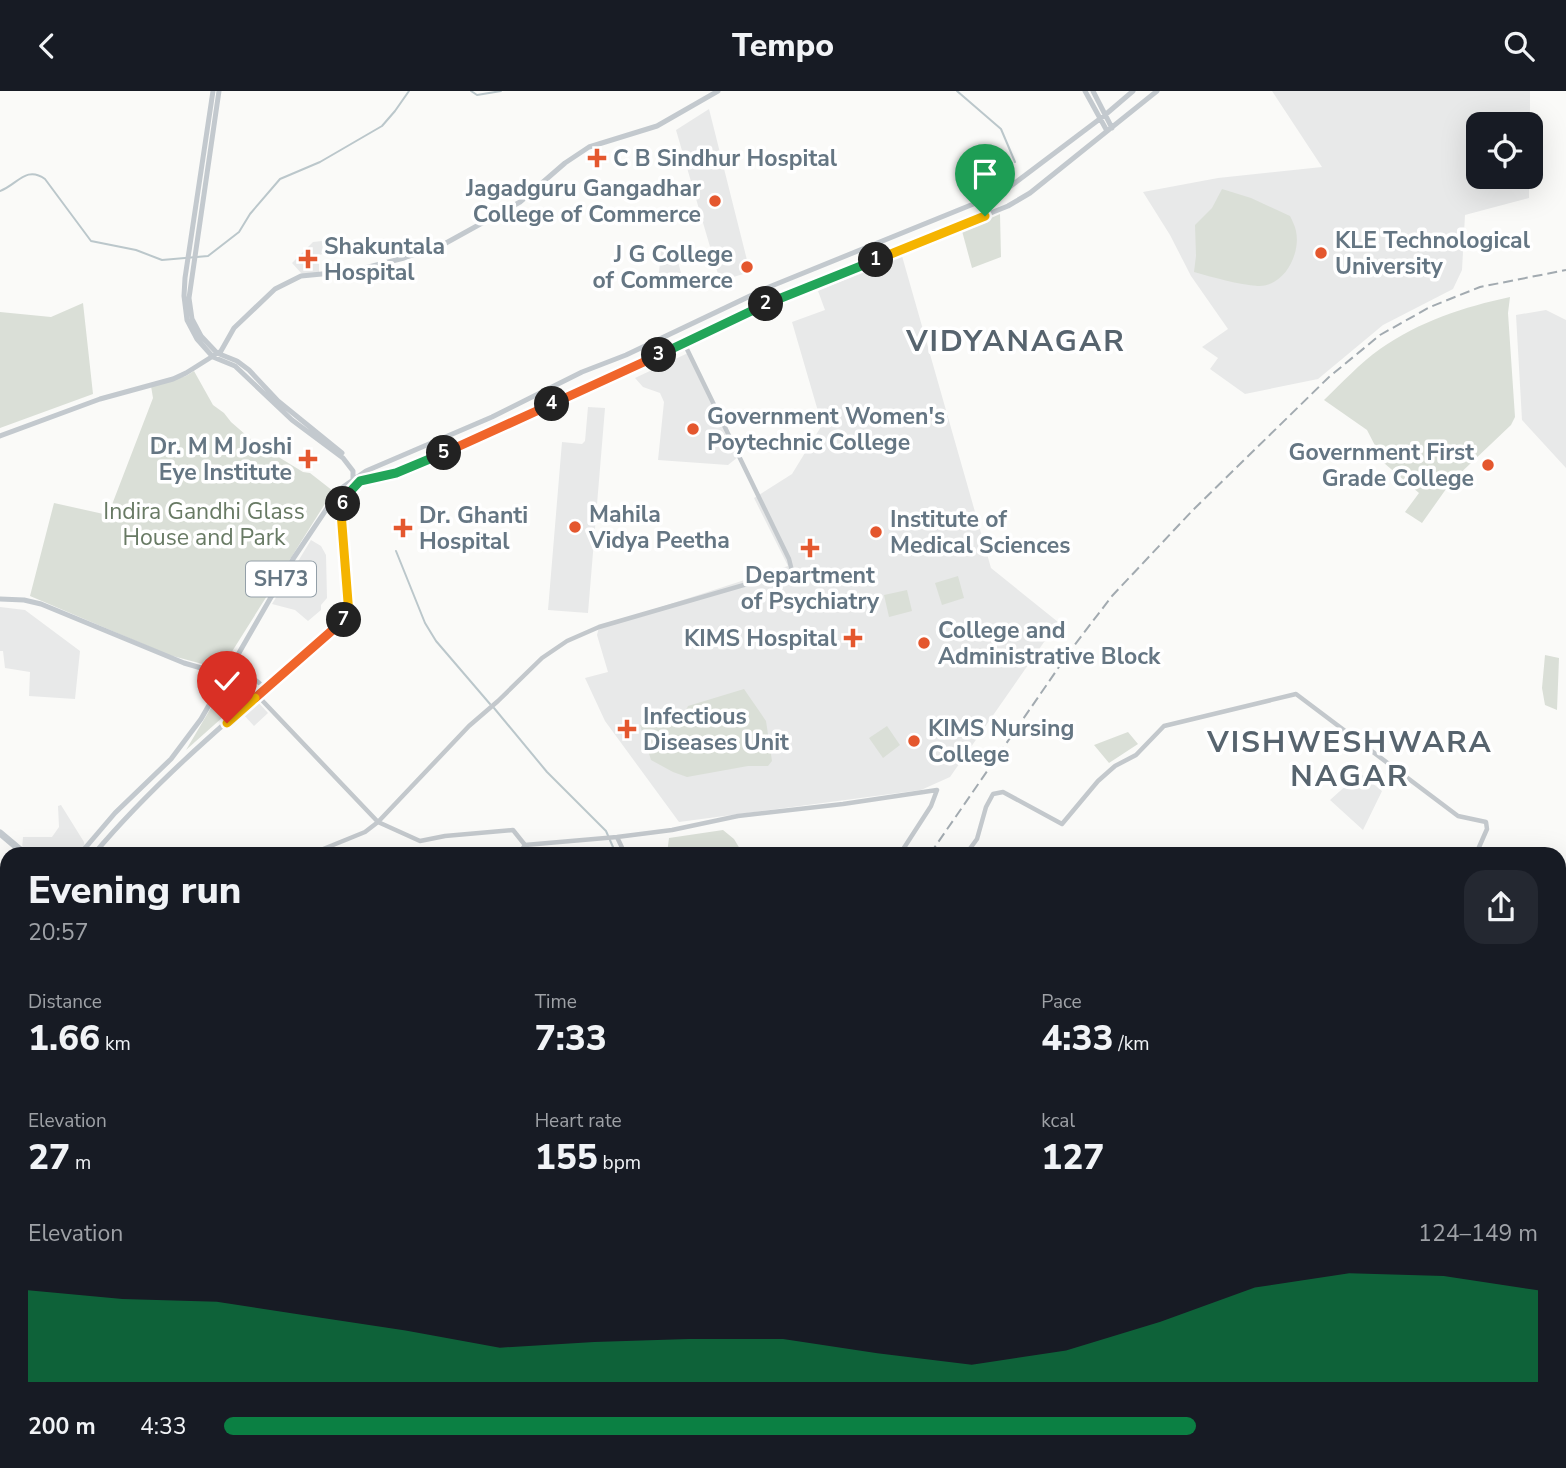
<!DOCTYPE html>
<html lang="en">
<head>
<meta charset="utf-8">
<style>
  :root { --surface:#171b24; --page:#242831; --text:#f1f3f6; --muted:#9ea1a6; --accent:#0b8043 }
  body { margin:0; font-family:"Nunito Sans",sans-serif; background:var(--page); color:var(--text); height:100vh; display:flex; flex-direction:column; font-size:26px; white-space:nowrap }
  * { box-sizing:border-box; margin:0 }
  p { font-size:23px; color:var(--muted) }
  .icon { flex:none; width:38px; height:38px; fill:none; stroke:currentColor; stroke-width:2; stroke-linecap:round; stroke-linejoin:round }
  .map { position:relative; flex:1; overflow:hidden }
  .drawer { position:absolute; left:0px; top:756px; width:1566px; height:621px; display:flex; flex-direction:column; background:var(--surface); border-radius:21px 21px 0 0; box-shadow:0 7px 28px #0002 }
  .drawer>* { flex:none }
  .fabs { position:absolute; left:1466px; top:21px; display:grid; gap:14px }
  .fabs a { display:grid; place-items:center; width:77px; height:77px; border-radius:14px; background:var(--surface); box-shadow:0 7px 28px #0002; font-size:35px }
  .pin { position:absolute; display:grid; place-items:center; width:60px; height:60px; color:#fff; margin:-72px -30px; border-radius:50% 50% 50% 0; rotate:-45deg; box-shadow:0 0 7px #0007 }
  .pin .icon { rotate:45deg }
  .km { position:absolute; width:35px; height:35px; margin:-18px; border-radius:50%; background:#222; color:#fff; font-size:19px; line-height:35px; text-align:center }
  .round { display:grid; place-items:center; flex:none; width:74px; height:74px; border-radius:21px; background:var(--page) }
  .summary { display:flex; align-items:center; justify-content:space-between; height:119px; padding:0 28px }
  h1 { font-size:38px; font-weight:800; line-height:52px }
  .figures { display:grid; grid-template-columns:repeat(3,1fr); gap:10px; height:119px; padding:7px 28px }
  .figures div { display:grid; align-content:center }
  .figures b { font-size:35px; font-weight:800 }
  .figures small { font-size:19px; font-weight:400 }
  .figures p { font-size:19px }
  .chart { height:196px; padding:14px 28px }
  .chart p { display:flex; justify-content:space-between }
  .chart svg { width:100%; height:126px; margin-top:7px; fill:var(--accent); opacity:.7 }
  ul { padding:0 28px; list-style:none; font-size:23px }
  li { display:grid; grid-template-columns:112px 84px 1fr; align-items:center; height:52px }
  li i { height:18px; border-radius:9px; background:var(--accent) }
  header { display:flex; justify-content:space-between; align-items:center; height:91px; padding:0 28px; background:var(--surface); font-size:32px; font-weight:800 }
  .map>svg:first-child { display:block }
</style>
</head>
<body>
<header><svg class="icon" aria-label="back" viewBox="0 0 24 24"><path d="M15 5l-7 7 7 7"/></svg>Tempo<svg class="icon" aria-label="search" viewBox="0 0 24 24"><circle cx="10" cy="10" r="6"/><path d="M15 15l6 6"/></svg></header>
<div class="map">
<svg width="1566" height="1377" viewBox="0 0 1566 1377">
  <rect width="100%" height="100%" fill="#fafaf8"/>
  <!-- built -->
  <path fill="#e8e9e9" d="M1272 0H1530V33H1479V86H1529V107L1465 124 1462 179 1453 198 1383 234 1318 288 1245 303 1210 278 1218 267 1202 256 1228 238 1191 185 1170 144 1143 101 1218 87 1322 76Z
    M709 18 750 181 720 190 676 39Z
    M322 150 323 163 319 164V182L302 183 292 172 313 151Z
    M674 156 684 193 674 200 659 182 661 159Z
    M902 165 991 477 1058 531 950 686 921 699 679 731 605 630 585 587 608 581 597 544 599 536 788 475 754 407 792 383 822 334 792 231 825 219 818 200Z
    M1546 219 1566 229V377L1522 329 1516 224Z
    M688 262 738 366 728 374 658 369 664 311 660 302 643 296 635 287Z
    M588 316 605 317 588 522 548 519 562 351 582 353 585 350Z
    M311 449 321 455 326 464 327 507 321 514V519L308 530 295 519 272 513Z
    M0 516 25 519 80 560 75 608 29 605 30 581 5 577 3 560H0Z
    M257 610 268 622 254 635 243 623Z
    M1360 682 1382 700 1363 739 1330 709Z
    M61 714 84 751 85 757 75 763H27L22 758 23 746H52L59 736 58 715Z
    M7 1003V1092L0 1112V1004Z
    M1273 1370H1390L1385 1377H1273Z"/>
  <!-- green -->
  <path fill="#dadfd7" d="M1222 98 1251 107 1290 125C1292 129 1295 135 1296 140 1301 163 1284 196 1258 195 1239 194 1212 186 1194 181L1196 165 1195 134 1212 117Z
    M1000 123 1001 166 972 177 962 140Z
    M1510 206 1508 222 1515 326 1511 334 1451 391 1422 432 1405 421 1419 402 1384 372 1367 339 1324 309C1342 292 1360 272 1380 258 1420 230 1464 216 1510 206Z
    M83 212 93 303 0 337V221L51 226Z
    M194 280 213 314 224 322 231 331 254 351 303 381 310 382 333 400 221 578 169 564 30 505 54 412 108 424 153 307 151 295 186 285Z
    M958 485 964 507 942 514 935 492Z
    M907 499 912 520 889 526 884 504Z
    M1545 564 1559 567 1557 619 1545 614 1542 597Z
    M228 588 251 601 186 659Z
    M744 598 766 630 772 670 768 675H748L687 686 673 681 651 669 640 634 670 630V625L684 623 688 615Z
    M887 635 900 654 883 667 869 647Z
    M1128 641 1138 653 1109 672 1094 654Z
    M723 739 734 748 743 763H667L669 747Z
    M7 1097V1168L0 1169V1116Z"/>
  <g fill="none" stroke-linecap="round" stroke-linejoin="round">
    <!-- stream -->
    <path stroke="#bbc7cb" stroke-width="2" d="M471 0 477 4 501 0
      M957 0 1001 38 1015 71
      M0 100C17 94 26 74 45 88L91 150 136 159 162 169 208 165 239 141 250 123 280 88 320 71 382 35 395 20 409 0
      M396 460 425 532 436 550 490 613
      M494 617 547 681 606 740 616 763"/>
    <!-- minor -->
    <path stroke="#c3c8cc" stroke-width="4.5" d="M228 581C243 579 255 586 265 598
      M257 604 378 731 420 750 445 745 513 739 525 754
      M617 746 625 763
      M525 754 617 746 672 739 738 725 843 713 937 699
      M311 763 365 741 378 731 469 635 498 610 542 567 567 550 599 536 792 480 789 468 684 252
      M519 763 525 754
      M900 763 931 715 937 699
      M966 763 977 748 986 716 993 703 1003 701 1062 733 1098 690 1115 675 1136 664 1164 635 1296 603 1458 725 1486 731 1487 738 1476 763
      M0 829 7 827
      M0 897 7 893
      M950 1370 951 1377
      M89 1377 91 1370
      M356 1377 360 1370
      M634 1377 637 1370
      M1083 1377 1110 1370"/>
    <!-- major -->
    <path stroke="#c3c9ce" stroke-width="5" d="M213 0 185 187 184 205 187 229 197 248 213 266 235 275 292 329 343 367 353 380V390
      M219 0 189 207 192 228 201 245 217 262 237 270 249 279 278 310 342 362
      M1085 0 1107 40
      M1093 0 1112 37
      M0 345 100 308 173 288 186 282 221 260 234 237 275 198 301 185 353 180 404 167 446 152 520 111 565 72 589 56 657 35 718 0
      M0 508 24 509 41 513 184 572 215 581H228
      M228 581 232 588 257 604
      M80 763 115 722 171 668 201 628 293 468 340 398 366 380 492 326 582 281 626 264 769 196 1003 101 1105 24 1133 0
      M94 763C169 674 262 602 349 524L342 421 347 404 360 390 396 382 449 360 768 212 1008 115 1030 102 1157 0
      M0 791 7 788
      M0 1048 7 1047
      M0 1303 7 1305
      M1559 1364 1566 1365
      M311 1370 322 1377
      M571 1370 576 1377
      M576 1370 581 1377
      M1414 1377 1427 1370"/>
    <!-- highway -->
    <path stroke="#c3c9ce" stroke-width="7" d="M0 742 25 763
      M194 1377V1370"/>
    <!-- rail -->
    <path stroke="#a2aab0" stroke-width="2" stroke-dasharray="10 5" stroke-linecap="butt" d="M930 763 1070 560 1112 505 1192 420 1329 286 1380 244 1430 216 1480 196 1566 179
      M151 1377 156 1370"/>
  </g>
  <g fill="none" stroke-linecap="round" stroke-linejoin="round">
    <!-- split-1 casing -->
    <g stroke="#fff" stroke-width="14">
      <path id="split-1" d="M876 169 985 125"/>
    </g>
    <!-- split-2 casing -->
    <g stroke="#fff" stroke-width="14">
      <path id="split-2" d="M766 213 876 169"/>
    </g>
    <!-- split-3 casing -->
    <g stroke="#fff" stroke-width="14">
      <path id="split-3" d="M659 264 766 213"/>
    </g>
    <!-- split-4 casing -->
    <g stroke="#fff" stroke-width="14">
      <path id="split-4" d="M552 313 659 264"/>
    </g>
    <!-- split-5 casing -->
    <g stroke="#fff" stroke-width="14">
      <path id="split-5" d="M444 362 552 313"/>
    </g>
    <!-- split-6 casing -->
    <g stroke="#fff" stroke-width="14">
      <path id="split-6" d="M343 413 347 404 360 390 396 382 444 362"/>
    </g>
    <!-- split-7 casing -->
    <g stroke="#fff" stroke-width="14">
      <path id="split-7" d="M343 413 341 421 349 524 344 529"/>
    </g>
    <!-- split-8 casing -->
    <g stroke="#fff" stroke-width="14">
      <path id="split-8" d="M255 607 344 529"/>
    </g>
    <!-- split-9 casing -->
    <g stroke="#fff" stroke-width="14">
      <path id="split-9" d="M227 632 255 607"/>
    </g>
    <!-- split-1 -->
    <use href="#split-1" stroke="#f5b400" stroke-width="9"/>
    <!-- split-2 -->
    <use href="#split-2" stroke="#22a559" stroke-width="9"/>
    <!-- split-3 -->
    <use href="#split-3" stroke="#22a559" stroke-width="9"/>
    <!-- split-4 -->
    <use href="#split-4" stroke="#f0652b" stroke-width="9"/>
    <!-- split-5 -->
    <use href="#split-5" stroke="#f0652b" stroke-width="9"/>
    <!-- split-6 -->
    <use href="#split-6" stroke="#22a559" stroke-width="9"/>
    <!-- split-7 -->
    <use href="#split-7" stroke="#f5b400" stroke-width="9"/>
    <!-- split-8 -->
    <use href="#split-8" stroke="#f0652b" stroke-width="9"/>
    <!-- split-9 -->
    <use href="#split-9" stroke="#f5b400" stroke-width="9"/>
  </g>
  <!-- markers -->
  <g fill="#e4572e" stroke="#fff" stroke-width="2.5">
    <path d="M593.5 56.5h7v7h7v7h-7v7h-7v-7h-7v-7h7z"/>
    <circle cx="715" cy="110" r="7"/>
    <circle cx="1321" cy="162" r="7"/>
    <path d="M304.5 157.5h7v7h7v7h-7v7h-7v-7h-7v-7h7z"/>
    <circle cx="747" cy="176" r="7"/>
    <circle cx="693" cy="338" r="7"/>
    <path d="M304.5 357.5h7v7h7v7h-7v7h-7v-7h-7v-7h7z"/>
    <circle cx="1488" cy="374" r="7"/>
    <circle cx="575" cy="436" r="7"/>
    <path d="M399.5 426.5h7v7h7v7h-7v7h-7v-7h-7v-7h7z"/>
    <circle cx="876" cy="441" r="7"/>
    <path d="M806.5 446.5h7v7h7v7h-7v7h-7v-7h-7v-7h7z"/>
    <path d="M849.5 536.5h7v7h7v7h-7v7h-7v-7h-7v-7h7z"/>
    <circle cx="924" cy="552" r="7"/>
    <path d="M623.5 627.5h7v7h7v7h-7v7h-7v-7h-7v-7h7z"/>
    <circle cx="914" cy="650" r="7"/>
  </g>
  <g text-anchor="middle" stroke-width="7" stroke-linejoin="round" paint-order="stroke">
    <!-- shield labels -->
    <rect fill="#fff" stroke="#939fa8" stroke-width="2" x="246" y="470.5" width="70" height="35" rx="5"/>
    <g font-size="21" font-weight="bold" fill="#657683">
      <text x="281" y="495">SH73</text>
    </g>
    <!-- poi labels -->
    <g font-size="23" font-weight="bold" fill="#657683" stroke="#fff" text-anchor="start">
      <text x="613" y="75">C B Sindhur Hospital</text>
      <text x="701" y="105" text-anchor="end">Jagadguru Gangadhar<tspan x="701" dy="26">College of Commerce</tspan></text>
      <text x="1335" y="157">KLE Technological<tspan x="1335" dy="26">University</tspan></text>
      <text x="324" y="163">Shakuntala<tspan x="324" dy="26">Hospital</tspan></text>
      <text x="733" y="171" text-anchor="end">J G College<tspan x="733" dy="26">of Commerce</tspan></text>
      <text x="707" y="333">Government Women's<tspan x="707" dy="26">Poytechnic College</tspan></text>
      <text x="292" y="363" text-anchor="end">Dr. M M Joshi<tspan x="292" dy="26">Eye Institute</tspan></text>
      <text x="1474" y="369" text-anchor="end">Government First<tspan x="1474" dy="26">Grade College</tspan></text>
      <text x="589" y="431">Mahila<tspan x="589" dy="26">Vidya Peetha</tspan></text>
      <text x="419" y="432">Dr. Ghanti<tspan x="419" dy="26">Hospital</tspan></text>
      <text x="890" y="436">Institute of<tspan x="890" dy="26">Medical Sciences</tspan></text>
      <text x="810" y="492" text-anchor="middle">Department<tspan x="810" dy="26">of Psychiatry</tspan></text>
      <text x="938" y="547">College and<tspan x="938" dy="26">Administrative Block</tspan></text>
      <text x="837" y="555" text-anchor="end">KIMS Hospital</text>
      <text x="643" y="633">Infectious<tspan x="643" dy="26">Diseases Unit</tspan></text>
      <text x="928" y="645">KIMS Nursing<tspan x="928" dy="26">College</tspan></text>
    </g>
    <!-- park labels -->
    <g font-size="23" fill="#687a64" stroke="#fff">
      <text x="204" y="428">Indira Gandhi Glass<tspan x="204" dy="26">House and Park</tspan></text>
    </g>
    <!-- district labels -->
    <g font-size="30" font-weight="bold" letter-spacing="2" fill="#57646e" stroke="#fff">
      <text x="1016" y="260">VIDYANAGAR</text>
      <text x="1350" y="661">VISHWESHWARA<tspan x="1350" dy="34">NAGAR</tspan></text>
    </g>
  </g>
</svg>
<div class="fabs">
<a><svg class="icon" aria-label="locate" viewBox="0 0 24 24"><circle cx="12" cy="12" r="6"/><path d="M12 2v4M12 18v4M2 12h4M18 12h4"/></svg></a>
</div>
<div class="pin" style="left:985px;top:125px;background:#1e9e55"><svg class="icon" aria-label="arrive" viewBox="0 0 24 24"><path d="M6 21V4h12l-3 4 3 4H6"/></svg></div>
<div class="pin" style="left:227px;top:632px;background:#d93025"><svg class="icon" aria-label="check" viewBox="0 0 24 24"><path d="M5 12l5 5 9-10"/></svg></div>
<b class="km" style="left:876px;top:169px">1</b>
<b class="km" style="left:766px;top:213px">2</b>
<b class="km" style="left:659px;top:264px">3</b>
<b class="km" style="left:552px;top:313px">4</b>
<b class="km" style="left:444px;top:362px">5</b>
<b class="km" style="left:343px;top:413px">6</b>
<b class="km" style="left:344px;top:529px">7</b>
<section class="drawer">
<div class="summary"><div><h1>Evening run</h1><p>20:57</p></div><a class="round"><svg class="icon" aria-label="share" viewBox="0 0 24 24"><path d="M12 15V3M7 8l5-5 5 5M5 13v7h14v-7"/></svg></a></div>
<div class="figures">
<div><p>Distance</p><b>1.66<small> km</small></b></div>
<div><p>Time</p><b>7:33</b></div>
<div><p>Pace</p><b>4:33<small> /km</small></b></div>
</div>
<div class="figures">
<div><p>Elevation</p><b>27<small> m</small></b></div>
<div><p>Heart rate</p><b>155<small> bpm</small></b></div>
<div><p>kcal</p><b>127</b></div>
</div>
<div class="chart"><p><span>Elevation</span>124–149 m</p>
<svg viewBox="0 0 160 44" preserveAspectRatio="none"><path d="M0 44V12L10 15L20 16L30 21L40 26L50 32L60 30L70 29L80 29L90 34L100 38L110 33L120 23L130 11L140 6L150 7L160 12V44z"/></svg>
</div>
<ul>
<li><b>200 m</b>4:33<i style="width:74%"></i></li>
</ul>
</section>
</div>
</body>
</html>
